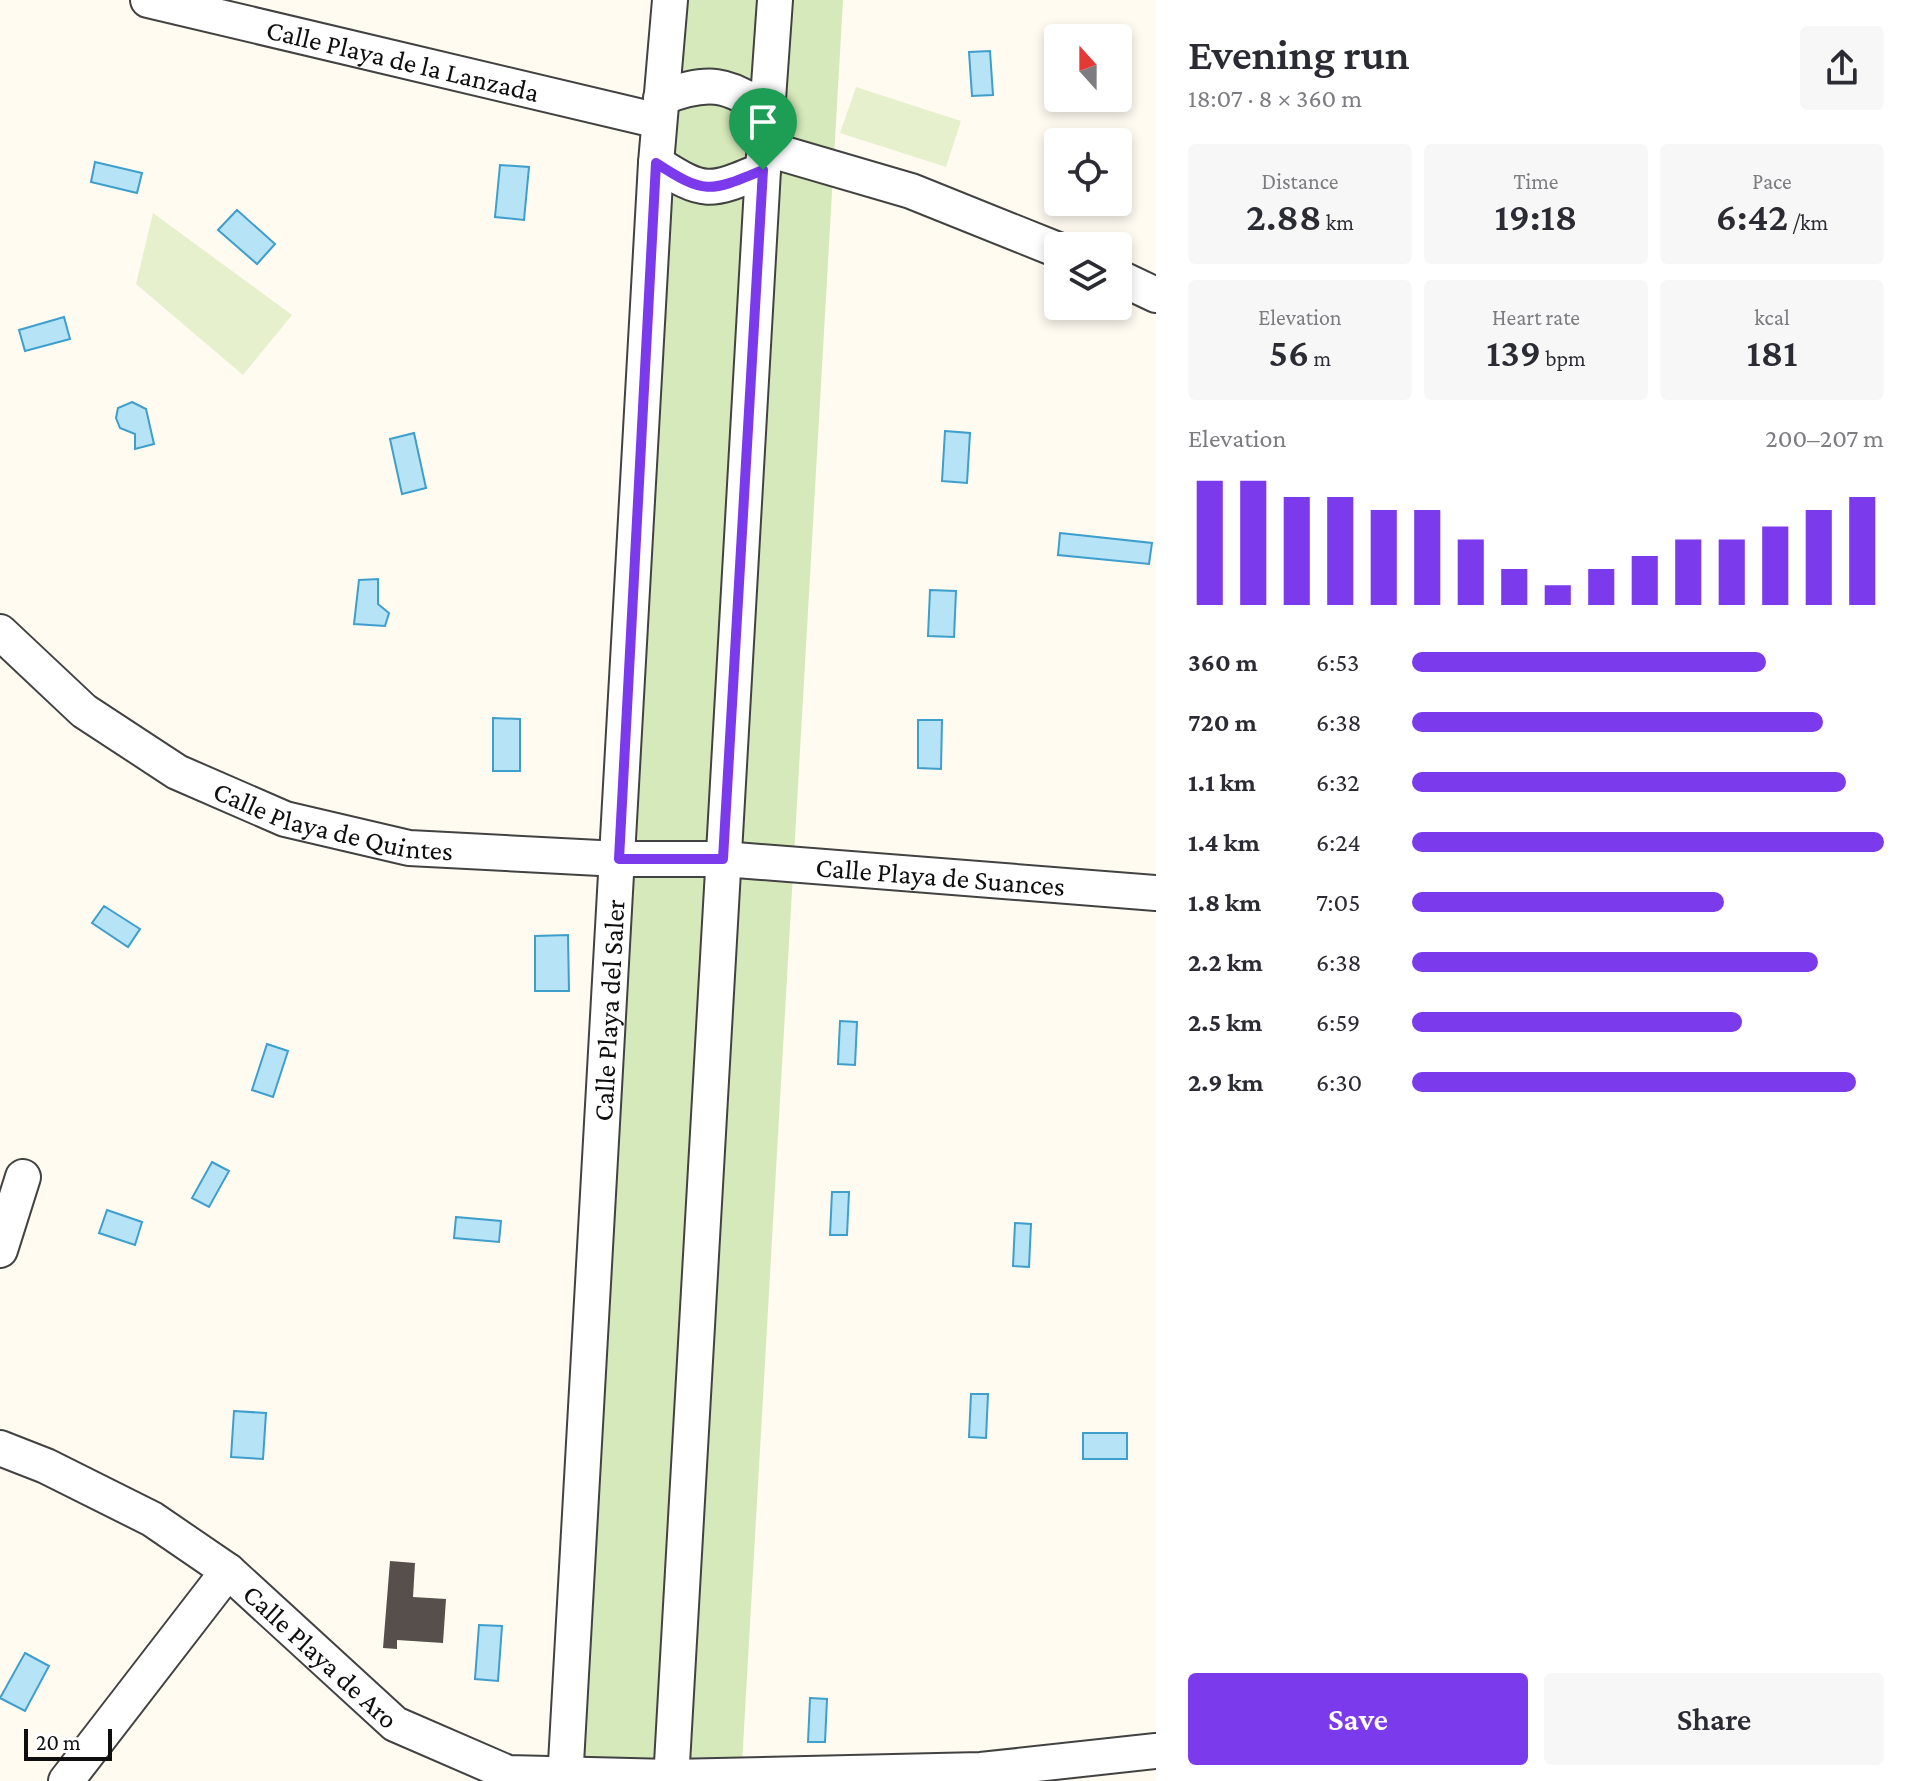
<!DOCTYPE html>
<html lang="en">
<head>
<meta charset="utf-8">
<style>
  :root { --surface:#fff; --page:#f7f7f7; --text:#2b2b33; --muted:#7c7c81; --accent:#7c3aed }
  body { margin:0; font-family:"Crimson Pro",serif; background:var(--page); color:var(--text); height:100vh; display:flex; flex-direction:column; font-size:30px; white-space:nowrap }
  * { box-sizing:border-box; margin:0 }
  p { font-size:26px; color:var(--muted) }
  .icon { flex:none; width:44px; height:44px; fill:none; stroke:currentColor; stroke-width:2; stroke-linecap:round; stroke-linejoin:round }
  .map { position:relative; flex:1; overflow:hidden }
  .side { display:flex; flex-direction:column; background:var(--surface); width:760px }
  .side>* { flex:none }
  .needle { width:52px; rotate:339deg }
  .controls { position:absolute; left:1044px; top:24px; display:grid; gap:16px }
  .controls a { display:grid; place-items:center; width:88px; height:88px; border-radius:8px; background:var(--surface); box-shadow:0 4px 12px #0003; font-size:40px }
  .scale { position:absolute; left:24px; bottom:20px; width:88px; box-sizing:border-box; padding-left:8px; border:4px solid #0f0f0f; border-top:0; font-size:22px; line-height:28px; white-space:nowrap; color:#0f0f0f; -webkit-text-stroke:6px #fff; paint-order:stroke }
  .pin { position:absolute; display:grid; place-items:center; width:68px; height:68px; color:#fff; margin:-82px -34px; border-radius:50% 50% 50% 0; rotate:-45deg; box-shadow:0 0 8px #0007 }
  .pin .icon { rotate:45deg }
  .round { display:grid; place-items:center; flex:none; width:84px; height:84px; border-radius:8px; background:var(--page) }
  .overview { display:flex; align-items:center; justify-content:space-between; height:136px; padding:0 32px }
  h1 { font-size:44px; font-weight:600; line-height:60px }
  .stats { display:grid; grid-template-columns:repeat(3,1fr); gap:12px; height:136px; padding:8px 32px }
  .stats div { display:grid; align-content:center; border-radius:8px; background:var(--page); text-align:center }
  .stats b { font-size:40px; font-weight:600 }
  .stats small { font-size:22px; font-weight:400 }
  .stats p { font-size:22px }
  .chart { height:224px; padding:16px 32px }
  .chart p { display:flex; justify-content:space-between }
  .chart svg { width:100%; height:144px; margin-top:8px; stroke:var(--accent); stroke-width:6 }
  .cta { display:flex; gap:16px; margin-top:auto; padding:16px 32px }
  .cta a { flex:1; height:92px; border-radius:8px; background:var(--accent); color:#fff; font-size:32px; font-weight:600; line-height:92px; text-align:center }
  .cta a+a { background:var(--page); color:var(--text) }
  ul { padding:0 32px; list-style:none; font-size:26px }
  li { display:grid; grid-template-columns:128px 96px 1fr; align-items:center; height:60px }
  li i { height:20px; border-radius:10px; background:var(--accent) }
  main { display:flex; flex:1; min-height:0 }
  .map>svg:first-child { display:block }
</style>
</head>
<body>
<main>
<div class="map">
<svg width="1156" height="1781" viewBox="0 0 1156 1781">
  <rect width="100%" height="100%" fill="#fffbf1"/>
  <!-- green -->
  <path fill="#d6e9ba" d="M664 0H843L741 1781H561Z"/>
  <!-- pitch -->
  <path fill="#e7f0cc" d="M856 87 961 121 946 167 840 133Z
    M153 213 292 315 243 375 136 284Z"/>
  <!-- water -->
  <path fill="#b6e3f6" stroke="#3e9ecc" stroke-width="2" d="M990 51 993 95 972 96 969 52Z
    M95 162 142 173 137 193 91 182Z
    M500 165 529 167 524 220 495 217Z
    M237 210 275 244 257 264 218 230Z
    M64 317 70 339 25 351 19 330Z
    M132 402 146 409 154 444 135 449V434L120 428 116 418 118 408Z
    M945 431 970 433 967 483 942 481Z
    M414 433 426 488 402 494 390 439Z
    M1060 533 1152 543 1149 564 1058 555Z
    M378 579V604L389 613 385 626 354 624 359 580Z
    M930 590 956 591 954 637 928 636Z
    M493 718 520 719V771H493Z
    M918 720H942L941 769 918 768Z
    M104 906 140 929 128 947 92 923Z
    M568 935 569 991H535V936Z
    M840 1021 857 1022 855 1065 838 1064Z
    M267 1044 288 1051 273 1097 252 1090Z
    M212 1162 229 1171 209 1207 192 1198Z
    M832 1192H849L847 1235H830Z
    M107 1210 142 1222 135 1245 99 1233Z
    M456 1217 501 1221 499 1242 454 1238Z
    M1015 1223 1031 1224 1029 1267 1013 1266Z
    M971 1394H988L986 1438 969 1437Z
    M234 1411 266 1413 263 1459 231 1457Z
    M1083 1433H1127V1459H1083Z
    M479 1625 502 1626 498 1681 475 1679Z
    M25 1653 49 1666 25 1711 0 1698Z
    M810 1698 827 1699 825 1742H808Z"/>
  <!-- building -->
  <path fill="#574f4b" d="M390 1561 415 1563 413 1597 446 1599 443 1643 397 1640V1649L383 1648Z"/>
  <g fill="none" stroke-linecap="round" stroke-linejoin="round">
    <!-- street casing -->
    <g stroke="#424242" stroke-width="38">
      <g id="street">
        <path id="s1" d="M148 0 659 121"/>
        <path d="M661 98C706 80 729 82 767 112"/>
        <path d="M764 148 911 191 1058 250"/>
        <path d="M656 163C705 195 710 192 763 170"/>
        <path d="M1118 277 1156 295"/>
        <path id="s2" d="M0 632 84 711 177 772 285 819 409 848 619 859H723L1156 893"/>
        <path d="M0 1250 23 1177"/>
        <path id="s3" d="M0 1448 46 1466 152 1519 228 1571 395 1724 508 1773 671 1777 981 1770 1156 1751"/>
        <path d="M66 1781 228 1571"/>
        <path id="s4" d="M565 1781 656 163 670 0"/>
        <path d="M671 1781 763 170 775 0"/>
      </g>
    </g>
    <!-- street -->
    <use href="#street" stroke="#fff" stroke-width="34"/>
  </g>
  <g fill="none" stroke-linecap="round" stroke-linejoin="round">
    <!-- route casing -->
    <g stroke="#fff" stroke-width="16">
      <path id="route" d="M656 163C705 195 710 192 763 170L723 859H619Z"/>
    </g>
    <!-- route -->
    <use href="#route" stroke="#7c3aed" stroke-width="10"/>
  </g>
  <g text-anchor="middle" stroke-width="8" stroke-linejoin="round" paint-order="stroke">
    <!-- street labels -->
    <g font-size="28" fill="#0f0f0f" stroke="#fff">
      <text dy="10" stroke="none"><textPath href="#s1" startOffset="262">Calle Playa de la Lanzada</textPath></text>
      <text dy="10" stroke="none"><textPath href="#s2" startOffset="392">Calle Playa de Quintes</textPath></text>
      <text dy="10" stroke="none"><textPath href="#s2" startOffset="1004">Calle Playa de Suances</textPath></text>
      <text dy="10" stroke="none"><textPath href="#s4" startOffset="772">Calle Playa del Saler</textPath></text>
      <text dy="10" stroke="none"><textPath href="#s3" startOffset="386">Calle Playa de Aro</textPath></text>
    </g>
  </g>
</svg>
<div class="controls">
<a><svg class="needle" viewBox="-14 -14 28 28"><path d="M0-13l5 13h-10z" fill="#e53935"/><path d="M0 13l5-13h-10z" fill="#7c7c81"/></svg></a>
<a><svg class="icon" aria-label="locate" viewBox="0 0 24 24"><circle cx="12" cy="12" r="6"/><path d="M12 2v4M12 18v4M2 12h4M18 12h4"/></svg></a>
<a><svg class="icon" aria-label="layers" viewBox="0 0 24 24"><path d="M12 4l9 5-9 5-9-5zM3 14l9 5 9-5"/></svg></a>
</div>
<div class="scale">20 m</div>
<div class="pin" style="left:763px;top:170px;background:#1e9e55"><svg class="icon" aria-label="arrive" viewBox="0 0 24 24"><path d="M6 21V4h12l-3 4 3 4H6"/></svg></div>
</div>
<section class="side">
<div class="overview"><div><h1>Evening run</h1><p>18:07 · 8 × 360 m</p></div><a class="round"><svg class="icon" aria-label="share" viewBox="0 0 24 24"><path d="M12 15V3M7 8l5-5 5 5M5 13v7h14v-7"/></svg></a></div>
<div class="stats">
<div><p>Distance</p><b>2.88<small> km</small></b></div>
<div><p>Time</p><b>19:18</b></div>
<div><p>Pace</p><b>6:42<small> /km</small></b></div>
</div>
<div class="stats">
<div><p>Elevation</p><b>56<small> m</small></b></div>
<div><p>Heart rate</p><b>139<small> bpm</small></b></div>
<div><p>kcal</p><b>181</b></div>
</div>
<div class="chart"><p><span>Elevation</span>200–207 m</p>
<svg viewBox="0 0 160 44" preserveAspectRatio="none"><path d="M5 44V6M15 44V6M25 44V11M35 44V11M45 44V15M55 44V15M65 44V24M75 44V33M85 44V38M95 44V33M105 44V29M115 44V24M125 44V24M135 44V20M145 44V15M155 44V11"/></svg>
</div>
<ul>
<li><b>360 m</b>6:53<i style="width:75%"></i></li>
<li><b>720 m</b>6:38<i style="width:87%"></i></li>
<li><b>1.1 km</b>6:32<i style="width:92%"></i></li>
<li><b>1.4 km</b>6:24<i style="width:100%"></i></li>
<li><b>1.8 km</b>7:05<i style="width:66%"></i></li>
<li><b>2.2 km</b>6:38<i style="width:86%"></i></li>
<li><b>2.5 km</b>6:59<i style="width:70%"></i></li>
<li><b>2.9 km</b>6:30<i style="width:94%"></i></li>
</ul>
<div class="cta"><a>Save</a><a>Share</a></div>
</section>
</main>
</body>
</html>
